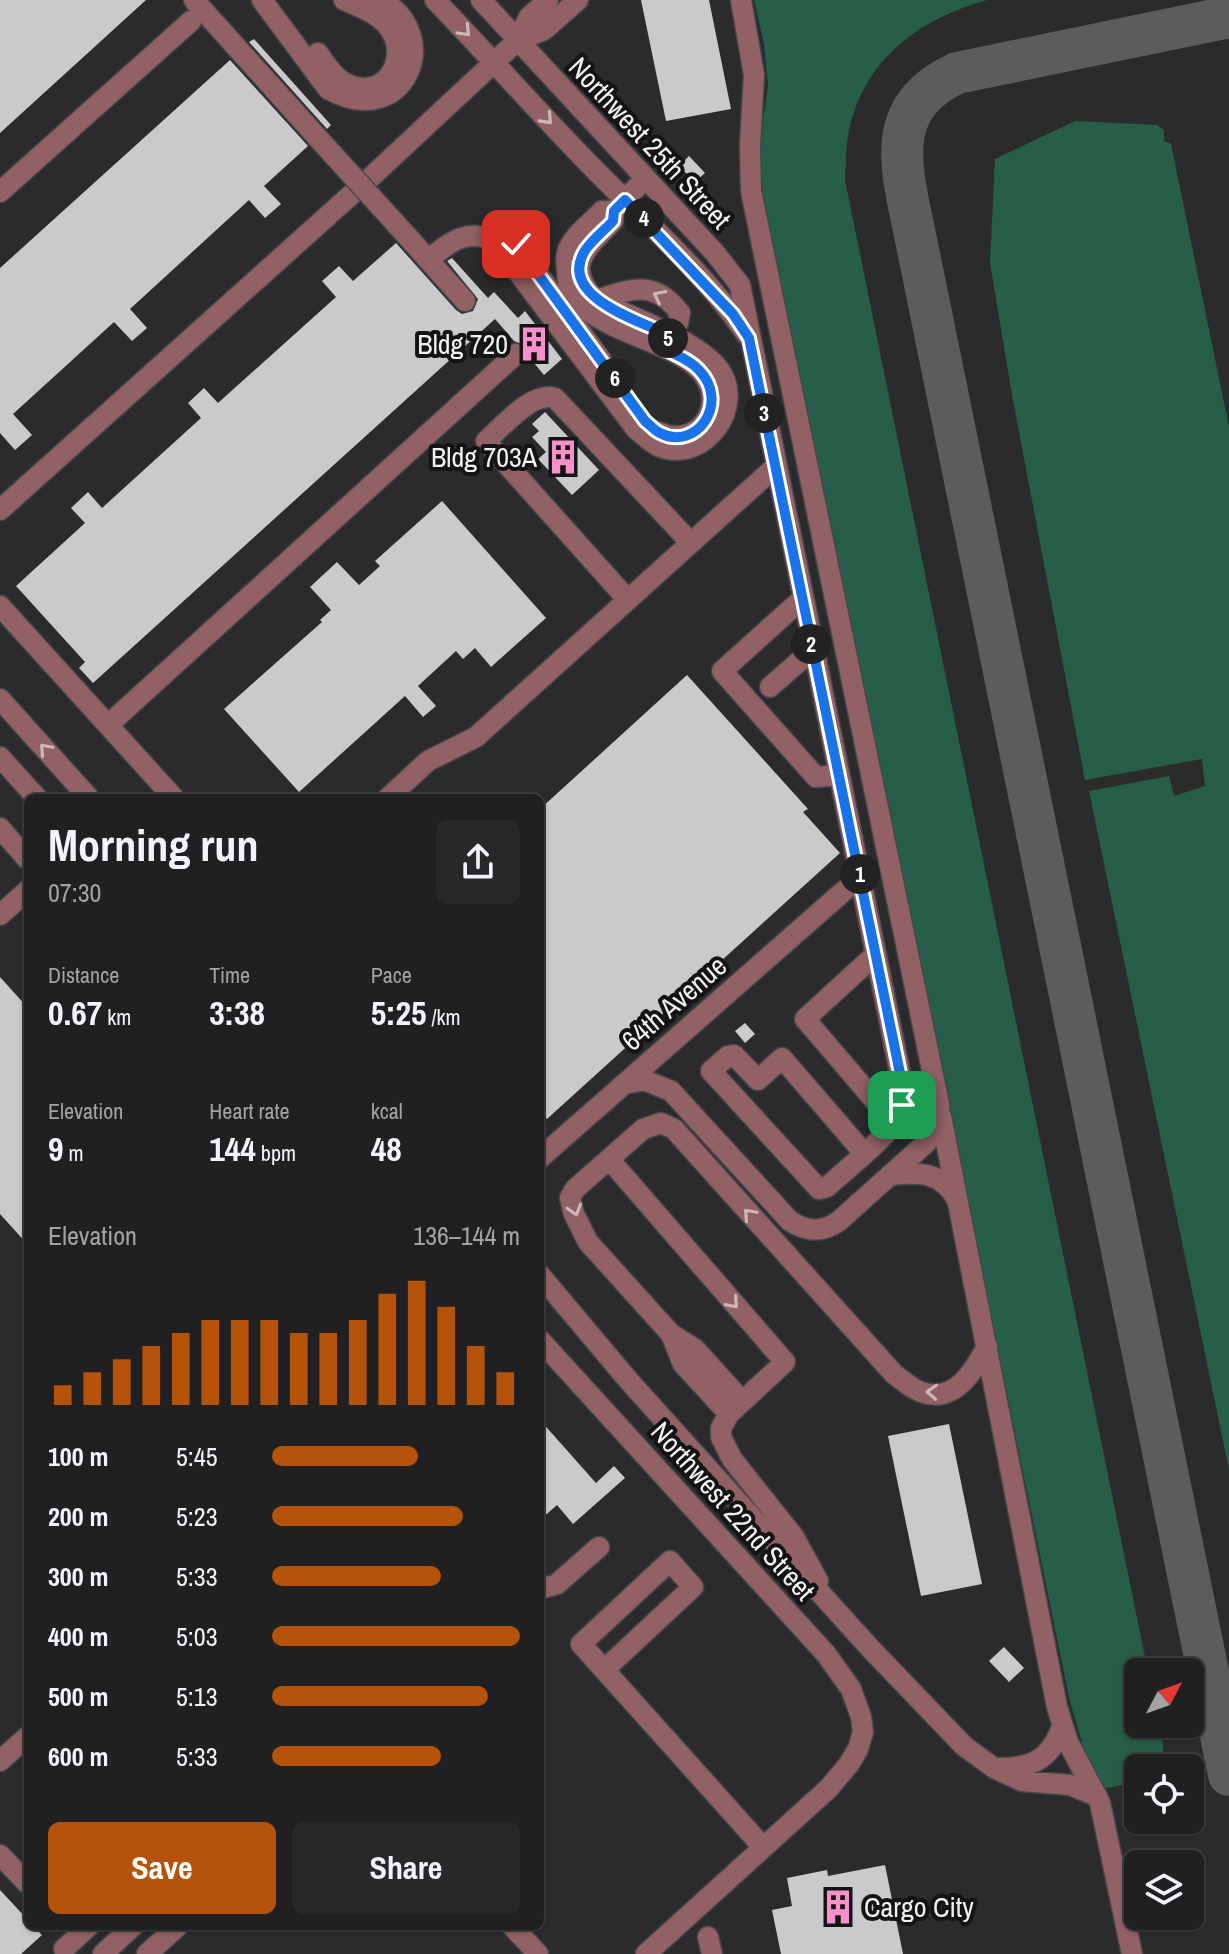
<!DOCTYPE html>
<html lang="en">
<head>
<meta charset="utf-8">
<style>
  :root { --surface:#202022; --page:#28282a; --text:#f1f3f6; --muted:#a2a3a5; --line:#3d3e40; --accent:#b45309 }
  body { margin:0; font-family:"Archivo Narrow",sans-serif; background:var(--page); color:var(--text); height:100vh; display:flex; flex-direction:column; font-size:30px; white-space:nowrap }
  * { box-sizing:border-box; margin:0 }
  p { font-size:26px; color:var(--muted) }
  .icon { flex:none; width:44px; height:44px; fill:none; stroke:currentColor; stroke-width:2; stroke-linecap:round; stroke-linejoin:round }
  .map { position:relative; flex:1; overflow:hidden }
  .drawer { position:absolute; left:24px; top:794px; width:520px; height:1136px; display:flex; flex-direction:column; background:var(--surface); border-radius:12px; box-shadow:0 2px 6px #0004,0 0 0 2px var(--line) }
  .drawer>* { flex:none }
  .needle { width:52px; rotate:49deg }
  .controls { position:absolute; left:1124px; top:1658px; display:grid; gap:16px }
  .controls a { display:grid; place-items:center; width:80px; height:80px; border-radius:12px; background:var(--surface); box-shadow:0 2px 6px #0004,0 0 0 2px var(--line); font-size:40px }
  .pin { position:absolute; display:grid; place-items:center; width:68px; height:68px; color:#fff; margin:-34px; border-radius:16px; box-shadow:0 4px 12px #0006 }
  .km { position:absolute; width:40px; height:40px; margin:-20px; border-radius:50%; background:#222; color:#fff; font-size:22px; line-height:40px; text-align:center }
  .round { display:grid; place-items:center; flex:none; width:84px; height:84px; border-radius:12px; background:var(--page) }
  .headline { display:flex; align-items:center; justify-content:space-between; height:136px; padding:0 24px }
  h1 { font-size:44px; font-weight:700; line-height:60px }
  .stats { display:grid; grid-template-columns:repeat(3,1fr); gap:12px; height:136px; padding:8px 24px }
  .stats div { display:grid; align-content:center }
  .stats b { font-size:34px; font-weight:700 }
  .stats small { font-size:22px; font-weight:400 }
  .stats p { font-size:22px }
  .chart { height:224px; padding:16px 24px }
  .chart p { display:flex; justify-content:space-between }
  .chart svg { width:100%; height:144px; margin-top:8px; stroke:var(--accent); stroke-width:6 }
  .primary-button { display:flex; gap:16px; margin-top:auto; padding:16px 24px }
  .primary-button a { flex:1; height:92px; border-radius:12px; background:var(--accent); color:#fff; font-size:32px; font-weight:700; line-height:92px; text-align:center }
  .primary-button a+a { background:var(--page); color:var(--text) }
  ul { padding:0 24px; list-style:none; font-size:26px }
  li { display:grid; grid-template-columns:128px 96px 1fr; align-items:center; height:60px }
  li i { height:20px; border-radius:10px; background:var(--accent) }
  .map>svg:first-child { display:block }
</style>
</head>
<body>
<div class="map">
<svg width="1229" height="1954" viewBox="0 0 1229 1954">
  <rect width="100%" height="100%" fill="#2b2b2e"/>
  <!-- green -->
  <path fill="#265e47" d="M754 0H987C924 18 872 52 852 118 846 138 846 160 845 180L1148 1672H1138V1724H1159C1162 1739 1166 1753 1160 1767L1138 1768V1781L1134 1783 1107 1788 1102 1786 1085 1753 1070 1702 764 205 759 149 768 85 764 44Z
    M1075 121 1157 125 1164 130V141L1171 144 1229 427V1470L1089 791 1169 776 1174 796 1205 786 1202 759 1085 780 1012 395 990 263 995 159Z"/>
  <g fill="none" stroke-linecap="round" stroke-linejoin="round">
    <!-- taxiway -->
    <path stroke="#5c5c5e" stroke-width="42" d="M1229 17 957 73C885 106 900 163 913 225L1229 1775"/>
  </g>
  <!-- building -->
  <path fill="#cacacd" d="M0 0H146L0 133Z
    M641 0H709L731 109 666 121Z
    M254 39 331 125 327 129 249 42Z
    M230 60 308 146 264 186 281 204 265 218 249 200 130 309 147 328 132 341 114 322 13 414 32 435 15 450 0 433V268Z
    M689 156 705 173 695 182 679 166Z
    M396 243 456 310 462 314 473 311 478 299 447 261 452 258 488 298 494 292 518 318 525 311 562 359 544 375 529 357 526 346 514 341 495 319 93 683 79 668 85 662 16 586 85 523 71 508 88 492 102 508 201 418 188 403 204 388 218 403 336 297 322 281 339 266 353 281Z
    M545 412 599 470 572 495 538 459 546 452 532 437 539 431 532 424Z
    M442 501 546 618 491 667 475 648 463 659 456 651 418 686 436 706 423 717 405 696 299 792 224 709 322 622 320 620 331 610 310 587 337 562 359 585 380 566 375 561Z
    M687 675 808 809 803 812 840 853 547 1119 540 1111V809Z
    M0 977 28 1008V1245L0 1214Z
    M745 1023 755 1034 745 1043 735 1031Z
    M540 1420 596 1483 614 1466 625 1478 573 1524 557 1505 540 1520Z
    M949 1424 982 1584 921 1596 888 1436Z
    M1004 1647 1024 1668 1009 1682 989 1661Z
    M885 1865 903 1954H781L772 1910 792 1906 787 1878 827 1870 828 1876Z
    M0 1890 28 1920V1926H33L42 1935 21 1954H0Z"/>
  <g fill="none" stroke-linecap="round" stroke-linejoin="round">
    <!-- minor casing -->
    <g stroke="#47474a" stroke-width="23">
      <path id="minor" d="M194 0 317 137
        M262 0 328 89C406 133 445 33 380 0
        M435 0C489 56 540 114 594 169 646 222 705 273 747 335
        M481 0 715 253 740 285 901 1078C903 1090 904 1104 899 1116 890 1135 844 1171 827 1187L819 1189 711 1071 728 1056 734 1055 758 1080 782 1058 864 1153
        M517 41 544 30 578 0
        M318 53C325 63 332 75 342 81 388 109 419 46 378 17 369 10 355 5 344 0
        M370 178 517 41 529 17 548 0
        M0 192 191 21
        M614 211H602C591 223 571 237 567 253 565 258 567 266 567 271 569 333 672 334 703 374 728 408 696 450 658 432
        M493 228 516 244 601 360
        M407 236 465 301
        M428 260C449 242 470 226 496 243L636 429C643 435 651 443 660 447 705 464 747 405 718 368 696 340 629 316 596 300 562 266 587 248 613 221L614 211 645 179
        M596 300C631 289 655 279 680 313L678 323 663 344
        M0 510 352 194
        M802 599 722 671 816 777 839 775
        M628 600 486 441C503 426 532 391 555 398L691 543
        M0 606 174 798
        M770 687 813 649
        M0 699 89 798
        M108 725 516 354
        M0 757 37 798
        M388 798 428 761 476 737 775 467
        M0 828 28 860
        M0 915 28 890
        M876 954 805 1019 894 1123
        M624 1084 644 1080 671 1091 790 1221C807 1232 822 1233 839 1221L926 1143C937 1131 939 1120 939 1104L751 191 750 145 754 75 741 0
        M941 1116 1057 1707 1068 1742 1100 1803 1132 1954
        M540 1158 845 890
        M609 1159 785 1362 729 1414 721 1428V1437L732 1459 794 1537 818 1581
        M890 1175C918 1172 942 1171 957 1200
        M540 1275 629 1381 869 1647 964 1746 994 1768 1022 1781 1070 1785 1097 1796
        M671 1334 683 1364 729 1414
        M540 1340 826 1654 851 1689 861 1717 863 1732 858 1749 849 1764 829 1788 646 1954
        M741 1400 695 1349 671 1334 588 1242 574 1214 570 1198 575 1189 643 1129 661 1123 674 1129 894 1374C902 1380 912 1389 921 1392 955 1404 974 1371 987 1346
        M540 1589 557 1584 599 1547
        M604 1670 693 1587 670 1561 581 1644 763 1847
        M0 1761 28 1736
        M998 1768C1032 1768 1050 1760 1062 1727
        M0 1855 28 1884
        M512 1926 538 1954
        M708 1937 712 1954
        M64 1949 89 1926
        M103 1954 133 1926
        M147 1954 178 1926"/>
    </g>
    <!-- minor -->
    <use href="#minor" stroke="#926165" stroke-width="20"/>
    <!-- minor-bridge casing -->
    <g stroke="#47474a" stroke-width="23" stroke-linecap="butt">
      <path id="minor-bridge" d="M317 137 407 236"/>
    </g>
    <!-- minor-bridge -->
    <use href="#minor-bridge" stroke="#926165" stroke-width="20"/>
  </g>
  <!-- one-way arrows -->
  <defs><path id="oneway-chevron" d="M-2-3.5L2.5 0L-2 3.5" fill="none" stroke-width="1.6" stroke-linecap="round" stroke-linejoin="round" transform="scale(2)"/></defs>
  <g stroke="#ccb8bb">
    <use href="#oneway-chevron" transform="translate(465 31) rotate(46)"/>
    <use href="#oneway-chevron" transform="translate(547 119) rotate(47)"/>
    <use href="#oneway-chevron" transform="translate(659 296) rotate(-153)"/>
    <use href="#oneway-chevron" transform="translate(45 749) rotate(-132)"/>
    <use href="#oneway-chevron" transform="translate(575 1210) rotate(73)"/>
    <use href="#oneway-chevron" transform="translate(749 1214) rotate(-132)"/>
    <use href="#oneway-chevron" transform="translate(733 1303) rotate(49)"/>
    <use href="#oneway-chevron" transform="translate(932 1392) rotate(-177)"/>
  </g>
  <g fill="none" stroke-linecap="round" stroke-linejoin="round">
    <!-- route casing -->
    <g stroke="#fff" stroke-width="16">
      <path id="route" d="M516 244 645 421C650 425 655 431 660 433 696 452 731 403 699 370 689 359 673 354 661 347L669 335C640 321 561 298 583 254 589 242 604 231 613 221L614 211 625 200 733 314 749 338 901 1078 902 1105"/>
    </g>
    <!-- route -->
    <use href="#route" stroke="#1a73e8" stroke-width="10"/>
  </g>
  <!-- icons -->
  <defs>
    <g id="building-bare" transform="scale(2.76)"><path d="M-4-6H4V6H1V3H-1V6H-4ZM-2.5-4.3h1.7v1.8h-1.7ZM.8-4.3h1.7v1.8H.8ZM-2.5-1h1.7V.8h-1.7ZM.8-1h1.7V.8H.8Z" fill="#f890cc" stroke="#141415" stroke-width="2.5" paint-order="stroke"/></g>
  </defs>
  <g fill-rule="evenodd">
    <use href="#building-bare" x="534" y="344"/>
    <use href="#building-bare" x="563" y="457"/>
    <use href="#building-bare" x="838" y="1907"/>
  </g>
  <g text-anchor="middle" stroke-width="8" stroke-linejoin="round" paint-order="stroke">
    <!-- street labels -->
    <g font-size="28" fill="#f2f2f4" stroke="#141415">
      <text transform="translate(650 143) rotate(47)" y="10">Northwest 25th Street</text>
      <text transform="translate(674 1003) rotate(-41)" y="10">64th Avenue</text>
      <text transform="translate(733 1511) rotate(48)" y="10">Northwest 22nd Street</text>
    </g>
    <!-- poi labels -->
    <g font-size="28" fill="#f2f2f4" stroke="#141415" text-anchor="end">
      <text x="508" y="354">Bldg 720</text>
      <text x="537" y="467">Bldg 703A</text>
      <text x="864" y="1917" text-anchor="start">Cargo City</text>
    </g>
  </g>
</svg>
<div class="controls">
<a><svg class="needle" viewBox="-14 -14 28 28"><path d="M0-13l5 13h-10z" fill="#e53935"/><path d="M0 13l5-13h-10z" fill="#a2a3a5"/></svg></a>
<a><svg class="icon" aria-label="locate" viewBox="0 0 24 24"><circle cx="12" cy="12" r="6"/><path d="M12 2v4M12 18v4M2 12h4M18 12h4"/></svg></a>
<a><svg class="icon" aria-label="layers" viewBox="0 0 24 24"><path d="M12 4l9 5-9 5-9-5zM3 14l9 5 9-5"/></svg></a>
</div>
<div class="pin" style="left:902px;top:1105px;background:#1e9e55"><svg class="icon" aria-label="arrive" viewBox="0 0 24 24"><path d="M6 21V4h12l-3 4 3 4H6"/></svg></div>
<div class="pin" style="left:516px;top:244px;background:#d93025"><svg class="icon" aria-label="check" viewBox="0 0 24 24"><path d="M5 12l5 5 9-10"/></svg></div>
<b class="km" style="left:860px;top:874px">1</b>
<b class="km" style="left:811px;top:644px">2</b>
<b class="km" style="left:764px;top:413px">3</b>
<b class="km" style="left:644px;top:218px">4</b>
<b class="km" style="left:668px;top:338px">5</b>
<b class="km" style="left:615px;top:378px">6</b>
<section class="drawer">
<div class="headline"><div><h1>Morning run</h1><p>07:30</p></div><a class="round"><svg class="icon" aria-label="share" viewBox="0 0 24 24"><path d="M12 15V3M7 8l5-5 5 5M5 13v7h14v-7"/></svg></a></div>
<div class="stats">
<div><p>Distance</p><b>0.67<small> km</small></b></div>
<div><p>Time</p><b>3:38</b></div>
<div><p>Pace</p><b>5:25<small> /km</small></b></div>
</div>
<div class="stats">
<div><p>Elevation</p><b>9<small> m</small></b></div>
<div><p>Heart rate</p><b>144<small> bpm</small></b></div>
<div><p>kcal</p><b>48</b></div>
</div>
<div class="chart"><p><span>Elevation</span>136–144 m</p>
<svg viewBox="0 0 160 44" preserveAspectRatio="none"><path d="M5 44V38M15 44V34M25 44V30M35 44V26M45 44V22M55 44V18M65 44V18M75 44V18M85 44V22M95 44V22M105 44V18M115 44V10M125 44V6M135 44V14M145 44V26M155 44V34"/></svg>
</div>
<ul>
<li><b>100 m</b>5:45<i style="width:59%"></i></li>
<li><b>200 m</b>5:23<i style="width:77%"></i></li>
<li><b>300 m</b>5:33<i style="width:68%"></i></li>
<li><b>400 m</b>5:03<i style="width:100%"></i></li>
<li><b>500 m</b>5:13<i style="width:87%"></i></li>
<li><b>600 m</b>5:33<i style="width:68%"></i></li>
</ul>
<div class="primary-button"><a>Save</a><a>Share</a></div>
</section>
</div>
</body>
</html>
